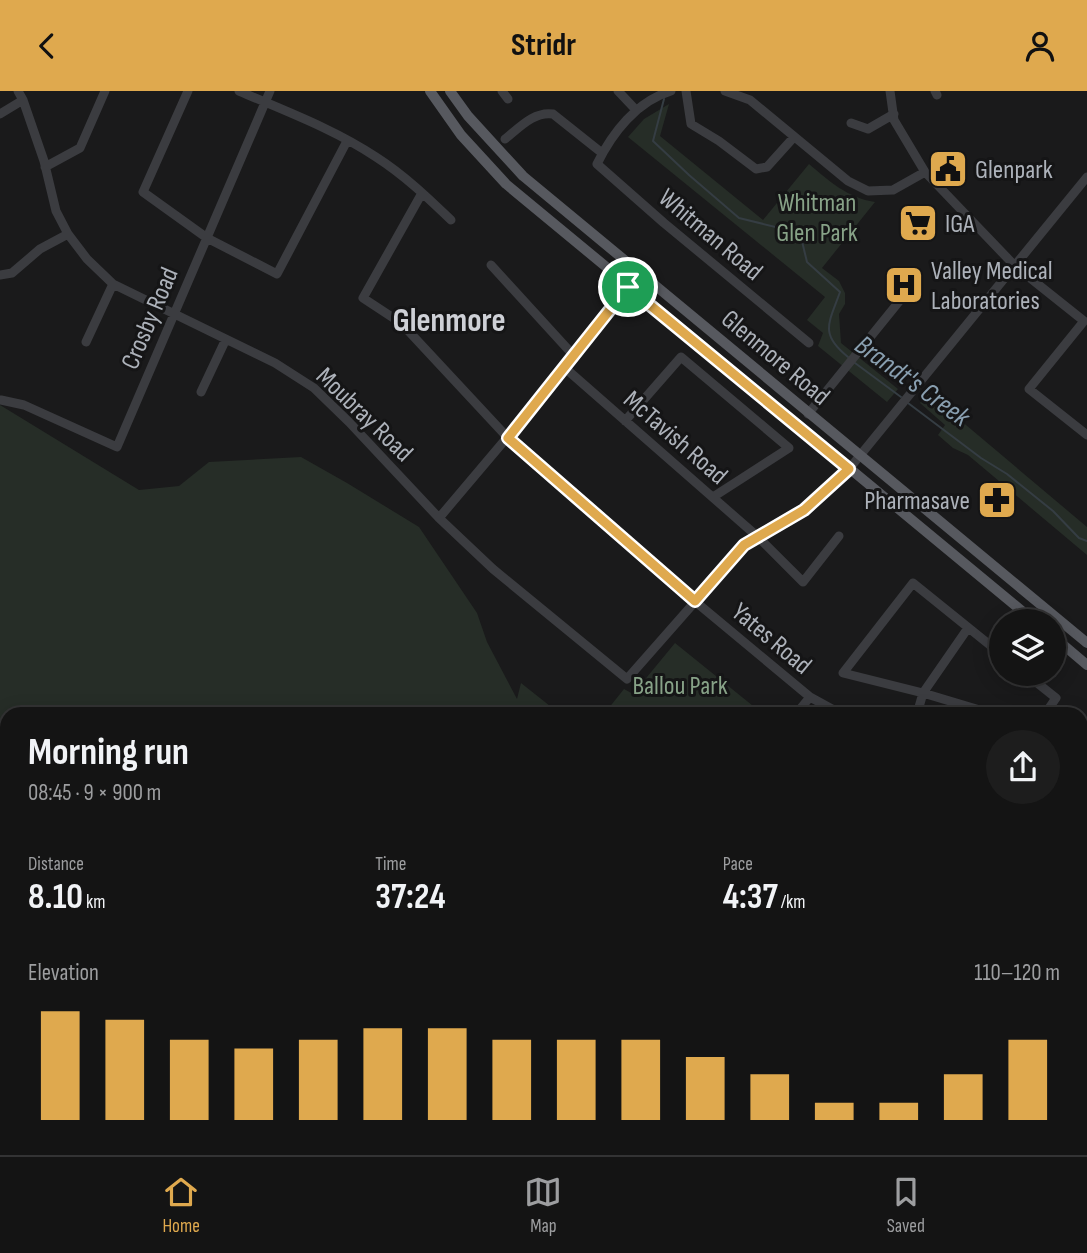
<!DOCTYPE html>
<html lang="en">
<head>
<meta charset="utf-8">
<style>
  :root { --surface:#141414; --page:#1d1d1d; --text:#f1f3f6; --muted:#9d9ea0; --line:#333334; --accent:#dfa94e }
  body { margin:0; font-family:"Sofia Sans Condensed",sans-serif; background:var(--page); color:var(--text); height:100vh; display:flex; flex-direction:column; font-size:26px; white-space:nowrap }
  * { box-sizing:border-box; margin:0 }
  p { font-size:23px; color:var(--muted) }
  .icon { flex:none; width:38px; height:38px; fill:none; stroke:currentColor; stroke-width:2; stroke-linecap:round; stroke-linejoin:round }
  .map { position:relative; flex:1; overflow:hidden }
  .drawer { position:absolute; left:0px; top:616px; width:1088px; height:448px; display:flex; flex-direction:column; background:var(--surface); border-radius:21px 21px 0 0; box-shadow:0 4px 18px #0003,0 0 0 2px var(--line) }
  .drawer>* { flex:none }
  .controls { position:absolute; left:989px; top:518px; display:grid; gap:14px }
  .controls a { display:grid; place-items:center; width:77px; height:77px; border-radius:50%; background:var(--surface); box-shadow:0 4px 18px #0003,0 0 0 2px var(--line); font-size:35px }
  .pin { position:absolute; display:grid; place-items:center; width:60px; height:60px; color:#fff; margin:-30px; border:4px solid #fff; border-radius:50%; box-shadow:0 2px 7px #0007 }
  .round { display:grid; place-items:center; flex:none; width:74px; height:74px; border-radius:37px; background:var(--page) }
  .summary { display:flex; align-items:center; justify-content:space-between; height:119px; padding:0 28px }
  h1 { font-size:38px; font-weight:700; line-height:52px }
  .figures { display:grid; grid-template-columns:repeat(3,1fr); gap:10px; height:119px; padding:7px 28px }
  .figures div { display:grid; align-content:center }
  .figures b { font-size:35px; font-weight:700 }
  .figures small { font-size:19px; font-weight:400 }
  .figures p { font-size:19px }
  .chart { height:196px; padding:14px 28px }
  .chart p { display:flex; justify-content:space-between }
  .chart svg { width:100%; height:126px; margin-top:7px; stroke:var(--accent); stroke-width:6 }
  header { display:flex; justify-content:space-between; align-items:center; height:91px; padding:0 28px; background:var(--accent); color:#111; font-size:32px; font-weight:700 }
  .dock { display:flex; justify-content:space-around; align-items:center; height:98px; border-top:2px solid var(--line); background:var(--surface); font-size:19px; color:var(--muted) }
  .dock a { display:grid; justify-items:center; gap:4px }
  .dock .current { color:var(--accent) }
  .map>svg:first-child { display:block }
</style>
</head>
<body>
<header><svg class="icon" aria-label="back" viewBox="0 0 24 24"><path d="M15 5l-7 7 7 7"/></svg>Stridr<svg class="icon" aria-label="person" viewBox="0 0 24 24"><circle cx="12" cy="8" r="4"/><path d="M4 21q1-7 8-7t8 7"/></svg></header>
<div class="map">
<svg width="1087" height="1064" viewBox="0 0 1087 1064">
  <rect width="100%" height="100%" fill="#1a1a1b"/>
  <!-- green -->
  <path fill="#262d27" d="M669 13 660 45 763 129 809 73C829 90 848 107 875 111L822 177 839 190 845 202V213L839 223 841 252 898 298 887 311 818 255 823 242 807 229 825 206 628 46 644 28Z
    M928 302 1087 436V464L968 364 953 357 938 344 945 334 920 312Z
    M0 314 139 399 179 395 209 371 301 366 347 392 419 436 477 522 487 551 517 608 521 592 550 615 586 623H7V1057H1082V1047L1087 1051V1064H0Z
    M675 552 763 623H604L624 598 633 603Z"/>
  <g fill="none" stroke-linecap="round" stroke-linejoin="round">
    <!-- stream -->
    <path stroke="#353d43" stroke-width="2" d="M664 8 653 50 689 84 739 127 800 142 807 171 840 201C829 232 819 243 848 266
      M855 272 901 306
      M908 312 981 367 1007 383 1053 420 1079 447 1087 450
      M0 678 7 681"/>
    <!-- minor -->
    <path stroke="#3b3c40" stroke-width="9" d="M18 0 23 9 44 70 56 120 68 143 87 168 113 193 275 272 314 297 349 331 439 427 493 478 627 588 745 454 804 419 849 378 1087 86
      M188 0 143 101 207 147 277 183 347 50
      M239 0C285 20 334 38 376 66 404 84 427 106 451 129
      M502 0 508 8
      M618 0 636 19
      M671 0C637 10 612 42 597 73L664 132 809 252
      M686 0 691 33 719 50 756 78 767 76 794 46
      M725 0 750 9 848 90 868 100 893 99 925 81
      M890 0 894 29 925 81 1015 175 1084 230 1029 298 1087 344
      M935 0 937 4
      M0 23 23 9
      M851 32 868 38 894 23
      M505 48C519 37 534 20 553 23L602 62
      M45 76 80 57 105 0
      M422 102 363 207 401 232 508 347 691 507 810 606 841 623
      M491 174 575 266
      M0 184 12 182 40 158 68 143
      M86 251 113 193
      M565 277 758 446 803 491 839 445
      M201 301 226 248
      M1 309 24 314 117 356 270 0
      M808 323 910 197
      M625 330 681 266 789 357 713 406
      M439 427 575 266 628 196
      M1026 583 1056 607 1045 623
      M796 623 810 606
      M917 623 923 602 968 537
      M993 623 923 602 843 582 913 492 1001 563
      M1082 746 1087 751
      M1082 856 1087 861"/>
    <!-- major -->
    <path stroke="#57595f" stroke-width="10" d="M430 0 461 44 506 93 1034 530
      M450 0 468 25 523 85 1087 552
      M1054 546 1087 574"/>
  </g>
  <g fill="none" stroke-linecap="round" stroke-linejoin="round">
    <!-- route casing -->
    <g stroke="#fff" stroke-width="14">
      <path id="route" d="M628 196 849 378 804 419 744 454 695 510 508 347Z"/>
    </g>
    <!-- route -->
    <use href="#route" stroke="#dfa94e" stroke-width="9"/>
  </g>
  <!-- icons -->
  <defs>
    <g id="civic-square" transform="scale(2.0125)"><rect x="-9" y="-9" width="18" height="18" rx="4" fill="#dfa94e" stroke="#151516"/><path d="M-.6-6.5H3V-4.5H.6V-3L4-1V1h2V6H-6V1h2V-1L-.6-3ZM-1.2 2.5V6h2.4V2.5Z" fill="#111"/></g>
    <g id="supermarket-square" transform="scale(2.0125)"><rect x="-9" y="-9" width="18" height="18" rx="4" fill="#dfa94e" stroke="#151516"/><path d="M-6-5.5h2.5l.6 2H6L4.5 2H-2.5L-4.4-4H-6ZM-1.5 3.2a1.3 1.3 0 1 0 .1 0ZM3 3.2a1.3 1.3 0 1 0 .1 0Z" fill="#111"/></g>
    <g id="hospital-square" transform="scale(2.0125)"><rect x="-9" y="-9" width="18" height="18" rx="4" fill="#dfa94e" stroke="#151516"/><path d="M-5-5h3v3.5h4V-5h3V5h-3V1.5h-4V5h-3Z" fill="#111"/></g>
    <g id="pharmacy-square" transform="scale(2.0125)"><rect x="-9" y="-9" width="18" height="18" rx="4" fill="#dfa94e" stroke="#151516"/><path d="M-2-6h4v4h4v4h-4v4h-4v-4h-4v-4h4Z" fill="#111"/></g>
  </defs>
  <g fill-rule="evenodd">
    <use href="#civic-square" x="948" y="78"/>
    <use href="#supermarket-square" x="918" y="132"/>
    <use href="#hospital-square" x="904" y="194"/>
    <use href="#pharmacy-square" x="997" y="409"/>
  </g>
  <g text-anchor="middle" stroke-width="6" stroke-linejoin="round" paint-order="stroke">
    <!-- poi labels -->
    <g font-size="26" fill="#adb2ba" stroke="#151516" text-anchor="start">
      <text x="975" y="87">Glenpark</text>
      <text x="945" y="141">IGA</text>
      <text x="931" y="188">Valley Medical<tspan x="931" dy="30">Laboratories</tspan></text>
      <text x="970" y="418" text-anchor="end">Pharmasave</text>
    </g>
    <!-- park labels -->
    <g font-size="26" fill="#87a287" stroke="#151516">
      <text x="817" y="120">Whitman<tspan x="817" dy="30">Glen Park</tspan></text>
      <text x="680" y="603">Ballou Park</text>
    </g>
    <!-- street labels -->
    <g font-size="26" fill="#adb2ba" stroke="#151516">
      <text transform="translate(711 143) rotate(40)" y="9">Whitman Road</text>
      <text transform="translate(149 227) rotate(-67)" y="9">Crosby Road</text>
      <text transform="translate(776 266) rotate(40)" y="9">Glenmore Road</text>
      <text transform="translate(365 323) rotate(44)" y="9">Moubray Road</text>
      <text transform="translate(676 346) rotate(41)" y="9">McTavish Road</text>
      <text transform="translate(772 547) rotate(40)" y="9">Yates Road</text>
    </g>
    <!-- water labels -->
    <g font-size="28" font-style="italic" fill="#899fb0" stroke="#151516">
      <text transform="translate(913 289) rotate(36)" y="10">Brandt's Creek</text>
    </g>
    <!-- district labels -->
    <g font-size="33" font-weight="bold" fill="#ced0d6" stroke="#151516">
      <text x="449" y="240">Glenmore</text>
    </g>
  </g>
</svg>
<div class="controls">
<a><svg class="icon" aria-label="layers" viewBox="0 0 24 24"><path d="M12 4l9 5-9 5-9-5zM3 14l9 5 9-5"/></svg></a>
</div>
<div class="pin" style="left:628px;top:196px;background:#1e9e55"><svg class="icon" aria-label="arrive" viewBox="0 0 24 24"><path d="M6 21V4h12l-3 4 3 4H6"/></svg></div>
<section class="drawer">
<div class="summary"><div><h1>Morning run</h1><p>08:45 · 9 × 900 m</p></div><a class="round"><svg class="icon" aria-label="share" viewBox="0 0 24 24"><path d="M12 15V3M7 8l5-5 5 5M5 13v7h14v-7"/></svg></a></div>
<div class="figures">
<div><p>Distance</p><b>8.10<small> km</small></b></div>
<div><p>Time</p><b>37:24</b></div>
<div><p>Pace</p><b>4:37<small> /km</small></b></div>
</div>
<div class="chart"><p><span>Elevation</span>110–120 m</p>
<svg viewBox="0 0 160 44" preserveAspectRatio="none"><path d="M5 44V6M15 44V9M25 44V16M35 44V19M45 44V16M55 44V12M65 44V12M75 44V16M85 44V16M95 44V16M105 44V22M115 44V28M125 44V38M135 44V38M145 44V28M155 44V16"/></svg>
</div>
</section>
</div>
<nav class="dock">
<a class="current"><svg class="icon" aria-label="home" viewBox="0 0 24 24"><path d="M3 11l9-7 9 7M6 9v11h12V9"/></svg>Home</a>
<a><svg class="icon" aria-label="map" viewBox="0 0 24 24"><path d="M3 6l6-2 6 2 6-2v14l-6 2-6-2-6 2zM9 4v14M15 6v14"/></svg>Map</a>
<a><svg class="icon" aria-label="saved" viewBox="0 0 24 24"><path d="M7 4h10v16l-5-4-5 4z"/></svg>Saved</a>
</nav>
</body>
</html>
